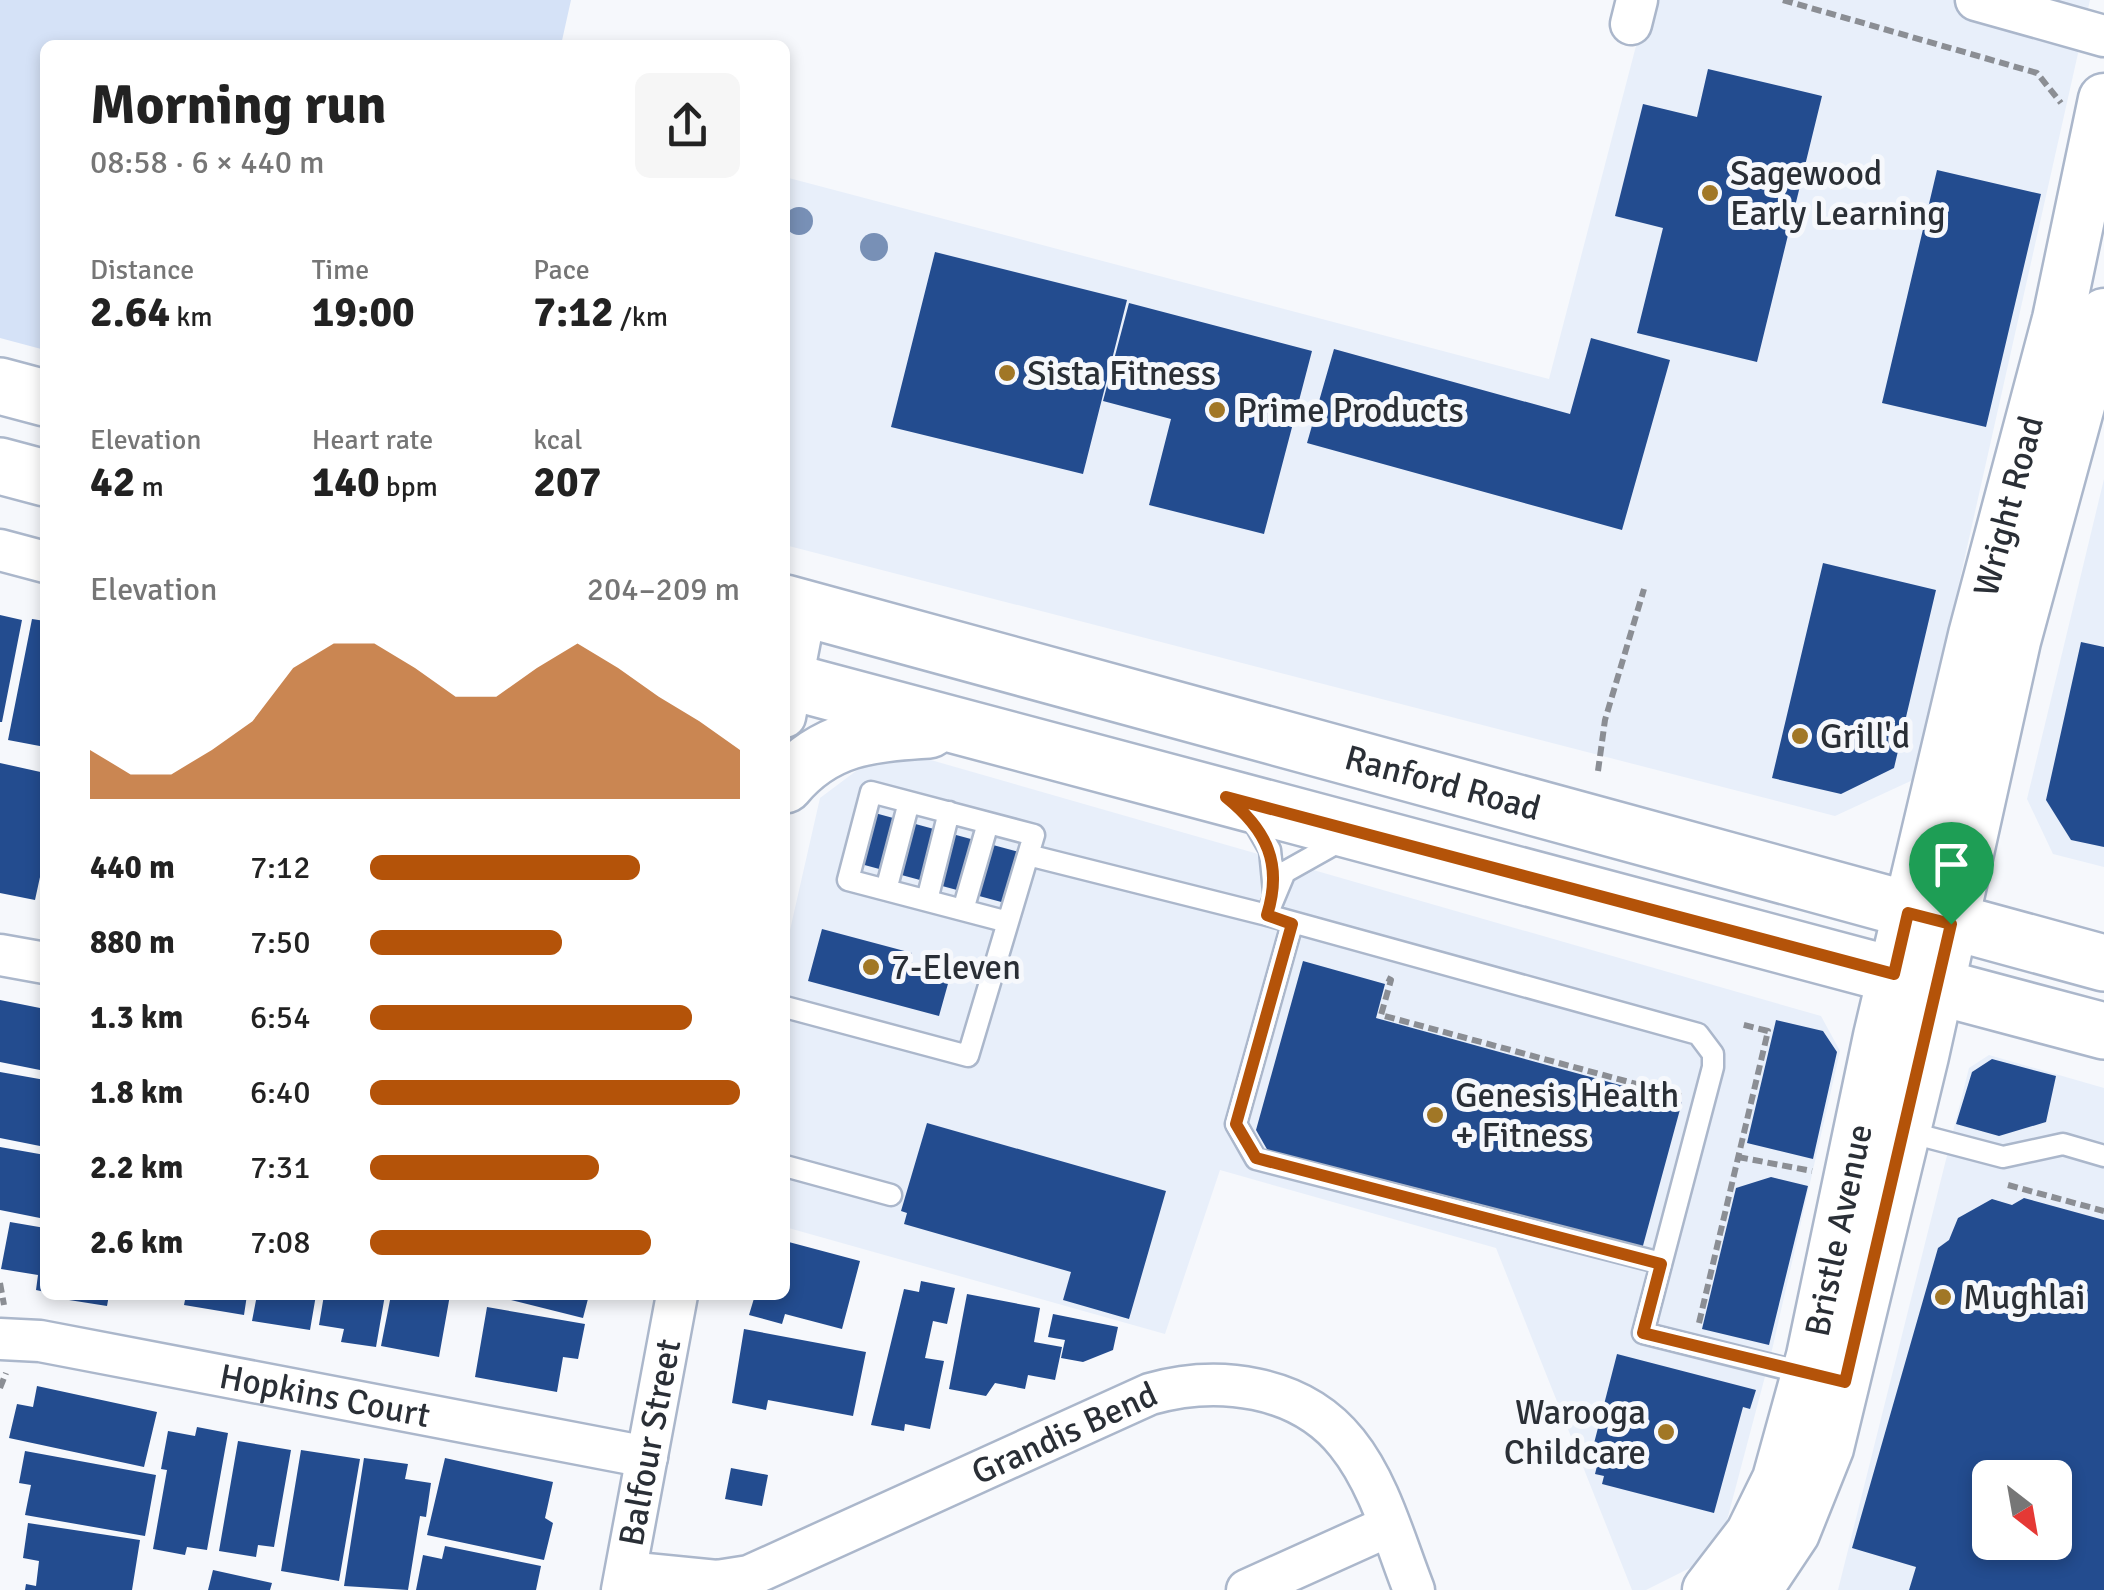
<!DOCTYPE html>
<html lang="en">
<head>
<meta charset="utf-8">
<style>
  :root { --surface:#fff; --page:#f6f6f6; --text:#222; --muted:#767676; --accent:#b45309 }
  body { margin:0; font-family:Signika,sans-serif; background:var(--page); color:var(--text); height:100vh; display:flex; flex-direction:column; font-size:38px; white-space:nowrap }
  * { box-sizing:border-box; margin:0 }
  p { font-size:32px; color:var(--muted) }
  .icon { flex:none; width:55px; height:55px; fill:none; stroke:currentColor; stroke-width:2; stroke-linecap:round; stroke-linejoin:round }
  .map { position:relative; flex:1; overflow:hidden }
  .drawer { position:absolute; left:40px; top:40px; width:750px; height:1260px; display:flex; flex-direction:column; background:var(--surface); border-radius:15px; box-shadow:0 5px 15px #0003 }
  .drawer>* { flex:none }
  .needle { width:65px; rotate:149deg }
  .controls { position:absolute; left:1972px; top:1460px; display:grid; gap:20px }
  .controls a { display:grid; place-items:center; width:100px; height:100px; border-radius:15px; background:var(--surface); box-shadow:0 5px 15px #0003; font-size:50px }
  .pin { position:absolute; display:grid; place-items:center; width:85px; height:85px; color:#fff; margin:-102px -42px; border-radius:50% 50% 50% 0; rotate:-45deg; box-shadow:0 0 10px #0007 }
  .pin .icon { rotate:45deg }
  .round { display:grid; place-items:center; flex:none; width:105px; height:105px; border-radius:15px; background:var(--page) }
  .head { display:flex; align-items:center; justify-content:space-between; height:170px; padding:0 50px }
  h1 { font-size:55px; font-weight:700; line-height:75px }
  .figures { display:grid; grid-template-columns:repeat(3,1fr); gap:15px; height:170px; padding:10px 50px }
  .figures div { display:grid; align-content:center }
  .figures b { font-size:42px; font-weight:700 }
  .figures small { font-size:28px; font-weight:400 }
  .figures p { font-size:28px }
  .chart { height:280px; padding:20px 50px }
  .chart p { display:flex; justify-content:space-between }
  .chart svg { width:100%; height:180px; margin-top:10px; fill:var(--accent); opacity:.7 }
  ul { padding:0 50px; list-style:none; font-size:32px }
  li { display:grid; grid-template-columns:160px 120px 1fr; align-items:center; height:75px }
  li i { height:25px; border-radius:12px; background:var(--accent) }
  .map>svg:first-child { display:block }
</style>
</head>
<body>
<div class="map">
<svg width="2104" height="1590" viewBox="0 0 2104 1590">
  <rect width="100%" height="100%" fill="#f6f8fc"/>
  <!-- built -->
  <path fill="#e8effa" fill-rule="evenodd" d="M1648 0H2090L1915 779 1835 816 785 545V177L1549 379Z
    M2104 479V867L2053 854 2027 799Z
    M910 754 1821 1016 1840 1051 1772 1350 1726 1524 1690 1568 1646 1590H1632L1496 1248 1220 1170 1165 1334 785 1227V952L820 798 864 765Z
    M1989 1055 2104 1088V1590H1838L1969 1068ZM1990 1478H2055V1542H1990Z"/>
  <!-- green -->
  <path fill="#d5e2f7" d="M0 0H571L561 45H45V350L0 338Z"/>
  <!-- building -->
  <path fill="#234c8f" fill-rule="evenodd" d="M1708 69 1822 96 1757 362 1637 333 1663 228 1615 216 1643 104 1697 117Z
    M1937 170 2041 194 1986 427 1882 403Z
    M935 252 1127 300 1083 474 891 427Z
    M1129 303 1312 351 1264 534 1149 505 1171 419 1103 401Z
    M1591 338 1670 360 1622 530 1307 443 1334 349 1570 414Z
    M1823 563 1936 590 1894 768 1841 794 1772 778Z
    M0 615 22 620 2 722H0Z
    M32 619 45 621V747L8 740Z
    M2081 642 2104 647V847L2071 840 2046 800Z
    M0 763 45 773V854L35 900 0 893Z
    M860 809 1019 852 1005 903 846 860Z
    M822 929 912 953 909 962 951 973 939 1016 808 981Z
    M1303 961 1385 984 1376 1018 1682 1102 1641 1253 1268 1151 1256 1130Z
    M0 1000 45 1009V1071L0 1062Z
    M1776 1020 1823 1031 1837 1052 1813 1159 1747 1143Z
    M1992 1059 2056 1076 2046 1122 1999 1136 1956 1124 1972 1072Z
    M0 1072 45 1080V1147L0 1138Z
    M927 1123 1166 1191 1129 1319 1063 1300 1071 1272 904 1224 907 1213 901 1211Z
    M0 1147 45 1155V1219L0 1210Z
    M1771 1177 1808 1186 1769 1345 1702 1329 1736 1188Z
    M2024 1198 2104 1220V1590H1909L1916 1567 1852 1548 1938 1248 1949 1240 1958 1218 1992 1199 2012 1205ZM1990 1478H2055V1542H1990Z
    M10 1222 45 1228V1292L36 1290 38 1275 1 1269Z
    M785 1241 860 1261 842 1329 785 1314 782 1324 749 1315 755 1295H785Z
    M921 1281 955 1288 947 1324 933 1321 925 1358 944 1361 930 1429 905 1424 904 1431 871 1425 904 1289 919 1292Z
    M967 1294 1040 1308 1034 1342 1062 1347 1055 1380 1028 1375 1025 1389 995 1383 986 1396 949 1389Z
    M70 1295H109L107 1306 69 1300Z
    M186 1295H247L244 1315 184 1305Z
    M257 1295H316L310 1330 252 1321Z
    M324 1295H385L376 1347 341 1342 344 1329 319 1325Z
    M391 1295H450L439 1357 381 1346Z
    M491 1295H589L583 1318Z
    M487 1307 585 1324 578 1359 563 1357 557 1392 475 1377Z
    M1053 1314 1118 1327 1113 1350 1083 1362 1061 1358 1065 1340 1048 1337Z
    M744 1329 866 1352 853 1416 768 1400 766 1410 732 1403Z
    M1617 1354 1756 1390 1750 1409 1743 1407 1714 1513 1602 1484 1604 1476 1595 1474 1599 1458 1591 1455Z
    M37 1386 157 1412 144 1467 9 1438 17 1404 33 1407Z
    M197 1427 228 1433 207 1550 187 1547 185 1555 153 1549 167 1470 161 1469 168 1431 195 1436Z
    M238 1441 291 1450 274 1547 258 1545 256 1557 219 1551Z
    M301 1450 360 1459 339 1581 281 1571Z
    M25 1451 156 1475 145 1536 25 1515 31 1485 19 1483Z
    M364 1458 408 1464 405 1479 431 1483 426 1517 420 1516 408 1590 344 1586Z
    M445 1458 553 1482 545 1518 553 1523 544 1560 427 1535Z
    M731 1468 768 1475 762 1506 725 1499Z
    M28 1523 140 1540 132 1590H25L26 1584 36 1586 39 1561 23 1558Z
    M445 1546 541 1566 536 1590H416L423 1555 442 1559Z
    M213 1570 272 1583 270 1590H208Z"/>
  <g fill="none" stroke-linecap="round" stroke-linejoin="round">
    <!-- service casing -->
    <g stroke="#abb7cb" stroke-width="25">
      <path id="service" d="M1251 817 1270 850 1274 892
        M886 890 909 802
        M927 900 949 812
        M963 910 988 823
        M1267 915 1698 1034 1713 1054V1067L1643 1333 1807 1374
        M1008 922 848 880 871 792 1034 835 1028 855
        M1292 924 1236 1124 1256 1159 1661 1263
        M785 1007 968 1056 1028 855 1267 915 1285 872 1342 840
        M1904 1131 2003 1157 2063 1144 2104 1156
        M785 1166 891 1195"/>
    </g>
    <!-- minor casing -->
    <g stroke="#abb7cb" stroke-width="45">
      <g id="minor">
        <path d="M1976 0 2104 36"/>
        <path d="M1631 24 1637 0"/>
        <path d="M0 550 45 562"/>
        <path d="M785 717 806 609"/>
        <path d="M0 955 45 963"/>
        <path id="s1" d="M0 1339 40 1341 647 1457"/>
        <path id="s2" d="M626 1572 717 1581 749 1576 1150 1394C1217 1375 1300 1384 1347 1443 1380 1484 1395 1542 1414 1590"/>
        <path id="s3" d="M622 1590 677 1295"/>
        <path d="M1247 1590 1389 1526"/>
      </g>
    </g>
    <!-- tertiary casing -->
    <g stroke="#abb7cb" stroke-width="55">
      <g id="tertiary">
        <path id="s4" d="M1708 1590 1751 1534 1778 1479 1812 1356 1879 1036 1974 635 2058 319 2104 99"/>
        <path d="M1756 1590 1794 1533 1828 1448 1923 1056 2015 641 2104 314"/>
      </g>
    </g>
    <!-- primary casing -->
    <g stroke="#abb7cb" stroke-width="60">
      <g id="primary">
        <path d="M0 386 45 398"/>
        <path d="M0 466 45 478"/>
        <path id="s5" d="M785 603 2104 963"/>
        <path d="M785 680 2104 1031"/>
        <path d="M785 785C824 738 871 733 929 730"/>
      </g>
    </g>
    <!-- path -->
    <path stroke="#8b8e94" stroke-width="6" stroke-dasharray="10 5" stroke-linecap="butt" d="M1783 0 2037 73 2061 103
      M1598 771 1605 720 1644 589
      M1387 978 1391 980 1381 1015 1681 1096
      M1738 1157 1812 1171
      M2008 1185 2104 1211
      M0 1283 4 1305
      M1699 1323 1768 1031 1740 1024
      M0 1388 6 1373"/>
    <!-- service -->
    <use href="#service" stroke="#fff" stroke-width="20"/>
    <!-- minor -->
    <use href="#minor" stroke="#fff" stroke-width="40"/>
    <!-- tertiary -->
    <use href="#tertiary" stroke="#fff" stroke-width="50"/>
    <!-- primary -->
    <use href="#primary" stroke="#fff" stroke-width="55"/>
  </g>
  <!-- trees -->
  <g fill="#7890b6">
    <circle cx="799" cy="221" r="14"/>
    <circle cx="874" cy="247" r="14"/>
  </g>
  <g fill="none" stroke-linecap="round" stroke-linejoin="round">
    <!-- route casing -->
    <g stroke="#fff" stroke-width="20">
      <path id="route" d="M1226 797 1894 974 1908 913 1951 924 1845 1382 1643 1333 1661 1264 1256 1158 1236 1124 1292 924 1267 915C1283 864 1267 830 1226 797Z"/>
    </g>
    <!-- route -->
    <use href="#route" stroke="#b45309" stroke-width="12"/>
  </g>
  <!-- markers -->
  <g fill="#a17726" stroke="#f6f8fc" stroke-width="4">
    <circle cx="1710" cy="193" r="10"/>
    <circle cx="1007" cy="373" r="10"/>
    <circle cx="1217" cy="410" r="10"/>
    <circle cx="1800" cy="736" r="10"/>
    <circle cx="871" cy="967" r="10"/>
    <circle cx="1435" cy="1115" r="10"/>
    <circle cx="1943" cy="1297" r="10"/>
    <circle cx="1666" cy="1432" r="10"/>
  </g>
  <g text-anchor="middle" stroke-width="10" stroke-linejoin="round" paint-order="stroke">
    <!-- poi labels -->
    <g font-size="35" fill="#2a2f36" stroke="#f6f8fc" text-anchor="start">
      <text x="1730" y="185">Sagewood<tspan x="1730" dy="40">Early Learning</tspan></text>
      <text x="1027" y="385">Sista Fitness</text>
      <text x="1237" y="422">Prime Products</text>
      <text x="1820" y="748">Grill'd</text>
      <text x="891" y="979">7-Eleven</text>
      <text x="1455" y="1107">Genesis Health<tspan x="1455" dy="40">+ Fitness</tspan></text>
      <text x="1963" y="1309">Mughlai</text>
      <text x="1646" y="1424" text-anchor="end">Warooga<tspan x="1646" dy="40">Childcare</tspan></text>
    </g>
    <!-- street labels -->
    <g font-size="35" fill="#2a2f36" stroke="#f6f8fc">
      <text dy="12" stroke="none"><textPath href="#s4" startOffset="1132">Wright Road</textPath></text>
      <text dy="12" stroke="none"><textPath href="#s5" startOffset="682">Ranford Road</textPath></text>
      <text dy="12" stroke="none"><textPath href="#s4" startOffset="388">Bristle Avenue</textPath></text>
      <text dy="12" stroke="none"><textPath href="#s1" startOffset="330">Hopkins Court</textPath></text>
      <text dy="12" stroke="none"><textPath href="#s2" startOffset="470">Grandis Bend</textPath></text>
      <text dy="12" stroke="none"><textPath href="#s3" startOffset="150">Balfour Street</textPath></text>
    </g>
  </g>
</svg>
<div class="controls">
<a><svg class="needle" viewBox="-14 -14 28 28"><path d="M0-13l5 13h-10z" fill="#e53935"/><path d="M0 13l5-13h-10z" fill="#767676"/></svg></a>
</div>
<div class="pin" style="left:1951px;top:924px;background:#1e9e55"><svg class="icon" aria-label="arrive" viewBox="0 0 24 24"><path d="M6 21V4h12l-3 4 3 4H6"/></svg></div>
<section class="drawer">
<div class="head"><div><h1>Morning run</h1><p>08:58 · 6 × 440 m</p></div><a class="round"><svg class="icon" aria-label="share" viewBox="0 0 24 24"><path d="M12 15V3M7 8l5-5 5 5M5 13v7h14v-7"/></svg></a></div>
<div class="figures">
<div><p>Distance</p><b>2.64<small> km</small></b></div>
<div><p>Time</p><b>19:00</b></div>
<div><p>Pace</p><b>7:12<small> /km</small></b></div>
</div>
<div class="figures">
<div><p>Elevation</p><b>42<small> m</small></b></div>
<div><p>Heart rate</p><b>140<small> bpm</small></b></div>
<div><p>kcal</p><b>207</b></div>
</div>
<div class="chart"><p><span>Elevation</span>204–209 m</p>
<svg viewBox="0 0 160 44" preserveAspectRatio="none"><path d="M0 44V32L10 38L20 38L30 32L40 25L50 12L60 6L70 6L80 12L90 19L100 19L110 12L120 6L130 12L140 19L150 25L160 32V44z"/></svg>
</div>
<ul>
<li><b>440 m</b>7:12<i style="width:73%"></i></li>
<li><b>880 m</b>7:50<i style="width:52%"></i></li>
<li><b>1.3 km</b>6:54<i style="width:87%"></i></li>
<li><b>1.8 km</b>6:40<i style="width:100%"></i></li>
<li><b>2.2 km</b>7:31<i style="width:62%"></i></li>
<li><b>2.6 km</b>7:08<i style="width:76%"></i></li>
</ul>
</section>
</div>
</body>
</html>
